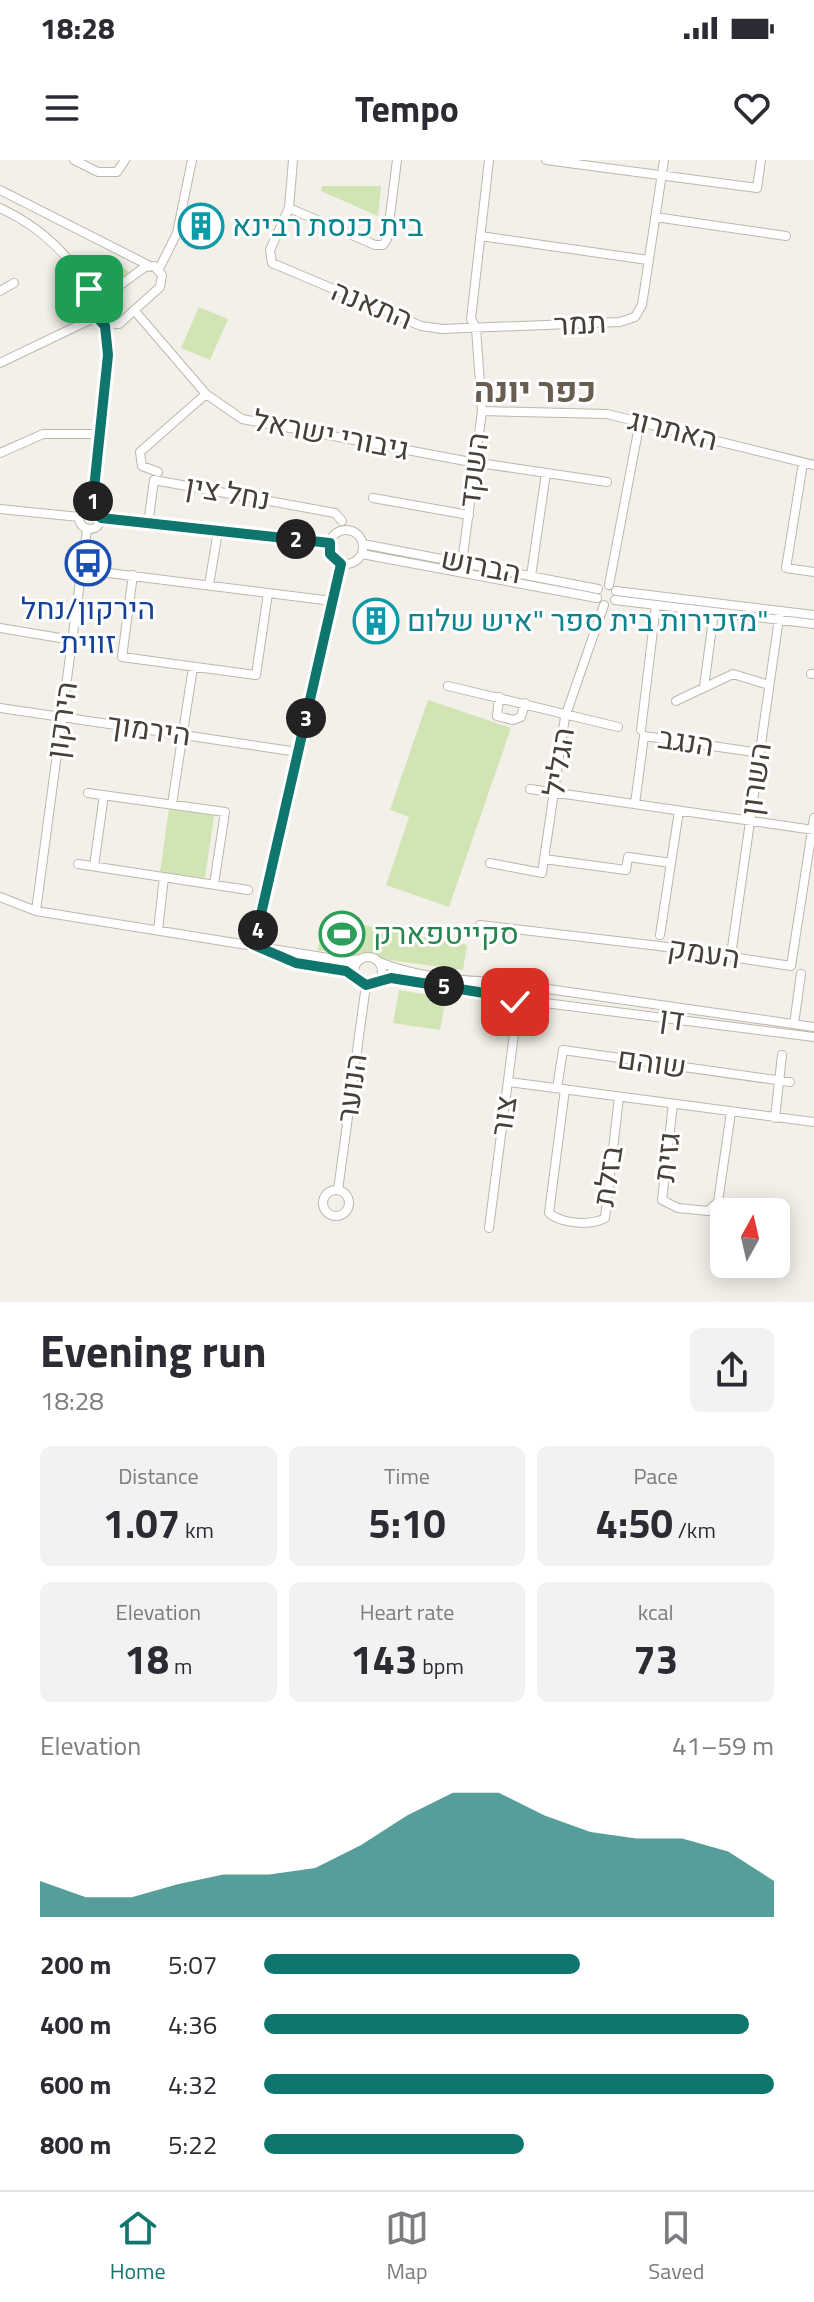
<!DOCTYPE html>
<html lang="en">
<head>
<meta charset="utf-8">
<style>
  :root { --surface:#fff; --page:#f2f2f3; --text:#2b2b33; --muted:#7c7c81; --line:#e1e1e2; --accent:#0f766e }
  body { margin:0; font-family:"Titillium Web",Heebo,sans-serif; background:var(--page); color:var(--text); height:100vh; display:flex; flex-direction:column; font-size:30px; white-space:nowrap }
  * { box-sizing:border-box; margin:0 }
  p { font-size:26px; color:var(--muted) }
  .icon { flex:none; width:44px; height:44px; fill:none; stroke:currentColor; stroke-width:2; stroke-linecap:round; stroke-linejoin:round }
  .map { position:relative; height:1142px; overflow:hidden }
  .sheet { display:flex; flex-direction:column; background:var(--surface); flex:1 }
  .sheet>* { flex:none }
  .needle { width:52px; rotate:8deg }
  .tools { position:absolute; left:710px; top:1038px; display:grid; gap:16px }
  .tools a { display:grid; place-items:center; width:80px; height:80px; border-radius:12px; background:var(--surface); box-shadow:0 4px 20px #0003; font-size:40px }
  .pin { position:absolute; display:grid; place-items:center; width:68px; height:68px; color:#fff; margin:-34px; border-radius:16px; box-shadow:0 4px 12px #0006 }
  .km { position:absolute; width:40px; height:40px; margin:-20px; border-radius:50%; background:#222; color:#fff; font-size:22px; line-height:40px; text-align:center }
  .round { display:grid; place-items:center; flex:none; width:84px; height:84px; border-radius:12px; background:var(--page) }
  .summary { display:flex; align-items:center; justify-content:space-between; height:136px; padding:0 40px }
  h1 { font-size:44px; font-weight:700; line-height:60px }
  .metrics { display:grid; grid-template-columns:repeat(3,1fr); gap:12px; height:136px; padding:8px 40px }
  .metrics div { display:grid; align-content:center; border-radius:12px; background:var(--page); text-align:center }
  .metrics b { font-size:40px; font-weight:700 }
  .metrics small { font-size:22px; font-weight:400 }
  .metrics p { font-size:22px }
  .chart { height:224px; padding:16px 40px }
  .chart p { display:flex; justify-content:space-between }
  .chart svg { width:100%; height:144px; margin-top:8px; fill:var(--accent); opacity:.7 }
  ul { padding:0 40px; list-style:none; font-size:26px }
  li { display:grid; grid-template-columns:128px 96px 1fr; align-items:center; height:60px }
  li i { height:20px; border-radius:10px; background:var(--accent) }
  .status { display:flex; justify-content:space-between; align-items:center; height:56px; padding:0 40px; background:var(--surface); direction:ltr }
  .status svg { height:22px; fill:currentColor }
  header { display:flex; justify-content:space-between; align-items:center; height:104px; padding:0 40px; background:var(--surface); font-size:36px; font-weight:700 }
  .dock { display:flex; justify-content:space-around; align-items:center; height:112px; border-top:2px solid var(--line); background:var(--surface); font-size:22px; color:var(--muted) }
  .dock a { display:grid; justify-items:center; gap:4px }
  .dock .on { color:var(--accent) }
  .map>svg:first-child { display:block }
</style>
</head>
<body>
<div class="status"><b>18:28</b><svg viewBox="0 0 49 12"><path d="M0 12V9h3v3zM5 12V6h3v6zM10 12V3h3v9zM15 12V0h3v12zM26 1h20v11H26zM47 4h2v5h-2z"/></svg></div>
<header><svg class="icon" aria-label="menu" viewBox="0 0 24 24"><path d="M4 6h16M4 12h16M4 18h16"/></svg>Tempo<svg class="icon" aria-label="heart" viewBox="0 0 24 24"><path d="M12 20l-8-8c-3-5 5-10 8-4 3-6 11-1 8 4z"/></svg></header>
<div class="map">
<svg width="814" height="1142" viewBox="0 0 814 1142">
  <rect width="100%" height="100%" fill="#f3efe9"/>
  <!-- green -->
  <path fill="#d1e4b4" d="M322 26H381L378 56 321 31Z
    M103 95 129 112 99 136 84 109Z
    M199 147 228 159 210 200 181 188Z
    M428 540 511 568 449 747 386 725 409 657 390 650Z
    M169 649 214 655 205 718 160 712Z
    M363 765 467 785 463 810 317 790 324 766 362 771Z
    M399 830 446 838 440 870 393 863Z"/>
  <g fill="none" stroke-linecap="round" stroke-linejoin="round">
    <!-- minor casing -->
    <g stroke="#beb7ac" stroke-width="10">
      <path id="minor" d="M74 0 98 12H117L125 0
        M293 0 289 48 270 90 272 103 421 166 442 169 620 162 635 157 642 145 664 0
        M546 0 757 28 761 0
        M0 30 150 106
        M0 48C45 69 77 100 96 147
        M289 48 375 85H383L387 79 397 0
        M655 57 786 76
        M480 76 648 100
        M154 106 162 115 160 127 119 164 101 163 95 155 98 141 145 107Z
        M159 109 177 73 192 0
        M0 131 14 123
        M134 150 206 234 242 259 476 303
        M0 203 96 157
        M482 251 607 254 814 305
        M0 293 43 274H98
        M803 303 786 408 814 412
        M486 304 607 322
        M158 312 142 306 140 292 206 234
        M373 338 469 355
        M79 358a11 11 0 1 1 22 0a11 11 0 1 1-22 0Z
        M92 348 108 195 105 166
        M0 349 79 357
        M101 358 330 383
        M148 364 154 320 335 353 342 361
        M329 387a17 17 0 1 1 34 0a17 17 0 1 1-34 0Z
        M363 384 598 429
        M362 394 597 438
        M462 403 482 251 476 168 471 159 489 0
        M93 411 324 440
        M133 415 122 497 256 515 268 433
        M531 416 546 313
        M209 425 218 371
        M609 425 640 261
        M616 431 814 455
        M615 440 814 464
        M0 468 72 480
        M811 514H814
        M448 526 618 567
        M704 527 714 452
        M499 537 497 556 513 560 521 557 525 543
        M676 541 733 514 769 525
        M0 548 298 592
        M641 570 656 445
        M530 629 814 670
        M88 633 225 652 214 724
        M172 644 193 507
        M635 644 644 576 760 593
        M544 699 626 710 628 697 671 703 679 651
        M490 703 542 713 565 557 604 445
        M78 704 248 730
        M94 706 104 635
        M0 737 36 751 347 801 361 799
        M36 751 87 369
        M480 765 659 786 791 806 814 658
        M158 770 164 717
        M660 775 671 703
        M254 785 341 404
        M732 788 780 451
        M270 792 296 803 346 811 355 816
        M354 811a14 14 0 1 1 28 0a14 14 0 1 1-28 0Z
        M379 802C418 818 470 822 512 822
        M509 831a13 13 0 1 1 26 0a13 13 0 1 1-26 0Z
        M379 821 391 818 512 839
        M534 827 814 867
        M529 841 814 877
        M794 864 801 814
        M509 922 814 962
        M557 928 563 890 790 922
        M565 929 549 1053C562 1064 591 1066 605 1058L619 937
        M673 944 662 1040 678 1048 708 1051 718 1042 731 952
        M775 958 782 895
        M338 1030 366 825
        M323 1043a13 13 0 1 1 26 0a13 13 0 1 1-26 0Z
        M489 1068 518 843"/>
    </g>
    <!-- minor -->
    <use href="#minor" stroke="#fff" stroke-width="8"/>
  </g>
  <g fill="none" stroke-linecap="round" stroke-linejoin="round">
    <!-- route casing -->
    <g stroke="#fff" stroke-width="16">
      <path id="route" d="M89 129 95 155 105 166 108 195 92 348 101 358 330 383V394L341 404 254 785 296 803 346 811 366 825 391 818 497 835 515 842"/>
    </g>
    <!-- route -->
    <use href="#route" stroke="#0f766e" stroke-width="10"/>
  </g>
  <!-- icons -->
  <defs>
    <g id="building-ring" transform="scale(2.3)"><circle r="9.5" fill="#fff" stroke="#0f9aa8" stroke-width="1.5"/><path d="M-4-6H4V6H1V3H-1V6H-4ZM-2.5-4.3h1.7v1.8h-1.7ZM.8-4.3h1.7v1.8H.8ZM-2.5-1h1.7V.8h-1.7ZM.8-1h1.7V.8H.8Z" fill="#0f9aa8"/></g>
    <g id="bus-ring" transform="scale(2.3)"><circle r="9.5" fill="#fff" stroke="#1a4fb4" stroke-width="1.5"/><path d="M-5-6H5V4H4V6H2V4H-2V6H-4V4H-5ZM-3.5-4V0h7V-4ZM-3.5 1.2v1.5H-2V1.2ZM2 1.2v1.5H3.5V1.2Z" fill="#1a4fb4"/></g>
    <g id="stadium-ring" transform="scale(2.3)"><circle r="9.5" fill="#fff" stroke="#2e9e5b" stroke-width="1.5"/><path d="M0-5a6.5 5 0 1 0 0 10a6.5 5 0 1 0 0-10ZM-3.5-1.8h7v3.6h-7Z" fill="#2e9e5b"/></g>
  </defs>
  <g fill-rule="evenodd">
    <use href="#building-ring" x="201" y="66"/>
    <use href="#bus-ring" x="88" y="403"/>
    <use href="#building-ring" x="376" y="461"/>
    <use href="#stadium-ring" x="342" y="774"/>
  </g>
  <g text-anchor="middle" stroke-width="6" stroke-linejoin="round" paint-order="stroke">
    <!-- culture labels -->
    <g font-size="30" fill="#0d838f" stroke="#fff" text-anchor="start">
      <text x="232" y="76">בית כנסת רבינא</text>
      <text x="407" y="471">מזכירות בית ספר "איש שלום"</text>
    </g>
    <!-- street labels -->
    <g font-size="30" fill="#464038" stroke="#fff">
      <text transform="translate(372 145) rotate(22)" y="10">התאנה</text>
      <text transform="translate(580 164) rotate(-3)" y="10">תמר</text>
      <text transform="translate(673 270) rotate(14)" y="10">האתרוג</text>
      <text transform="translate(331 275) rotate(11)" y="10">גיבורי ישראל</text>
      <text transform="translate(474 310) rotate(-83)" y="10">השקד</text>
      <text transform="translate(228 333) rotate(10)" y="10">נחל צין</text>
      <text transform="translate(481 406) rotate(11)" y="10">הברוש</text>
      <text transform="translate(62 560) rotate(-82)" y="10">הירקון</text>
      <text transform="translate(149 570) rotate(8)" y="10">הירמוך</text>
      <text transform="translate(686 582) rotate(9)" y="10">הנגב</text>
      <text transform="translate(559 602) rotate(-81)" y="10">הגליל</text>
      <text transform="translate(756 619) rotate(-82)" y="10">השרון</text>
      <text transform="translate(704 793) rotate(9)" y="10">העמק</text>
      <text transform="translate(672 859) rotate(8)" y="10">דן</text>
      <text transform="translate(652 903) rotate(8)" y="10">שוהם</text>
      <text transform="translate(352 928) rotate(-82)" y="10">הנוער</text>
      <text transform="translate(504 956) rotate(-82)" y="10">צור</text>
      <text transform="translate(667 997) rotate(-83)" y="10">גזית</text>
      <text transform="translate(608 1016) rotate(-81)" y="10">בזלת</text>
    </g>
    <!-- transit labels -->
    <g font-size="30" fill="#164399" stroke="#fff">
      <text x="88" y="459">הירקון/נחל<tspan x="88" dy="34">זווית</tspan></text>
    </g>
    <!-- leisure labels -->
    <g font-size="30" fill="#27864d" stroke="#fff" text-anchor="start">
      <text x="373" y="784">סקייטפארק</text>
    </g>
    <!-- quarter labels -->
    <g font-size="34" font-weight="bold" fill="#685d4f" stroke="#fff">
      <text x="535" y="242">כפר יונה</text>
    </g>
  </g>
</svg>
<div class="tools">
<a><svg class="needle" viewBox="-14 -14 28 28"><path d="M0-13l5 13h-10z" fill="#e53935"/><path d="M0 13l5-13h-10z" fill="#7c7c81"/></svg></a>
</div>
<div class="pin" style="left:89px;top:129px;background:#1e9e55"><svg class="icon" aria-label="arrive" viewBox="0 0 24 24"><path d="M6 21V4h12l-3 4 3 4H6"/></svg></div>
<div class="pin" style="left:515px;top:842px;background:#d93025"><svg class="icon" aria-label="check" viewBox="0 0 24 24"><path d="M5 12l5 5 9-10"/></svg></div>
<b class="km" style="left:93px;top:341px">1</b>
<b class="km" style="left:296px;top:379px">2</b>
<b class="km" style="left:306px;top:558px">3</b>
<b class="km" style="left:258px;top:770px">4</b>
<b class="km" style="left:444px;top:826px">5</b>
</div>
<section class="sheet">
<div class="summary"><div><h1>Evening run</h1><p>18:28</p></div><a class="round"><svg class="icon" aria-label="share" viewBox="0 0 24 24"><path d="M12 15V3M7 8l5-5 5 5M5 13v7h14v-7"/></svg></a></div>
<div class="metrics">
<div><p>Distance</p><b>1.07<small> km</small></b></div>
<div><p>Time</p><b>5:10</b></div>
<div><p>Pace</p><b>4:50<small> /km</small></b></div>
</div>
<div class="metrics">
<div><p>Elevation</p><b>18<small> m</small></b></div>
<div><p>Heart rate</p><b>143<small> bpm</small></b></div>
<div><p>kcal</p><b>73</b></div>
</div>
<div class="chart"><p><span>Elevation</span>41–59 m</p>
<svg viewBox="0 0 160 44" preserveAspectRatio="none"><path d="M0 44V33L10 38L20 38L30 34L40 31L50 31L60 29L70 22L80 13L90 6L100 6L110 13L120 18L130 20L140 20L150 24L160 33V44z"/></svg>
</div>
<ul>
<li><b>200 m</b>5:07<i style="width:62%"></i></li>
<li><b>400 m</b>4:36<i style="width:95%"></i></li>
<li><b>600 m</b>4:32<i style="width:100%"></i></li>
<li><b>800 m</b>5:22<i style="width:51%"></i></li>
</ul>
</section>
<nav class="dock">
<a class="on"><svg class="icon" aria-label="home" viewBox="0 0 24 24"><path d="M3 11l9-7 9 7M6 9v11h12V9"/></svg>Home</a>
<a><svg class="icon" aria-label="map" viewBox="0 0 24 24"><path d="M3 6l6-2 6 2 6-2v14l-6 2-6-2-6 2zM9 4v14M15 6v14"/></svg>Map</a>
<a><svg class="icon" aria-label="saved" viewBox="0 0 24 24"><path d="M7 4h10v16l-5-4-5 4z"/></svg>Saved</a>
</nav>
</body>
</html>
